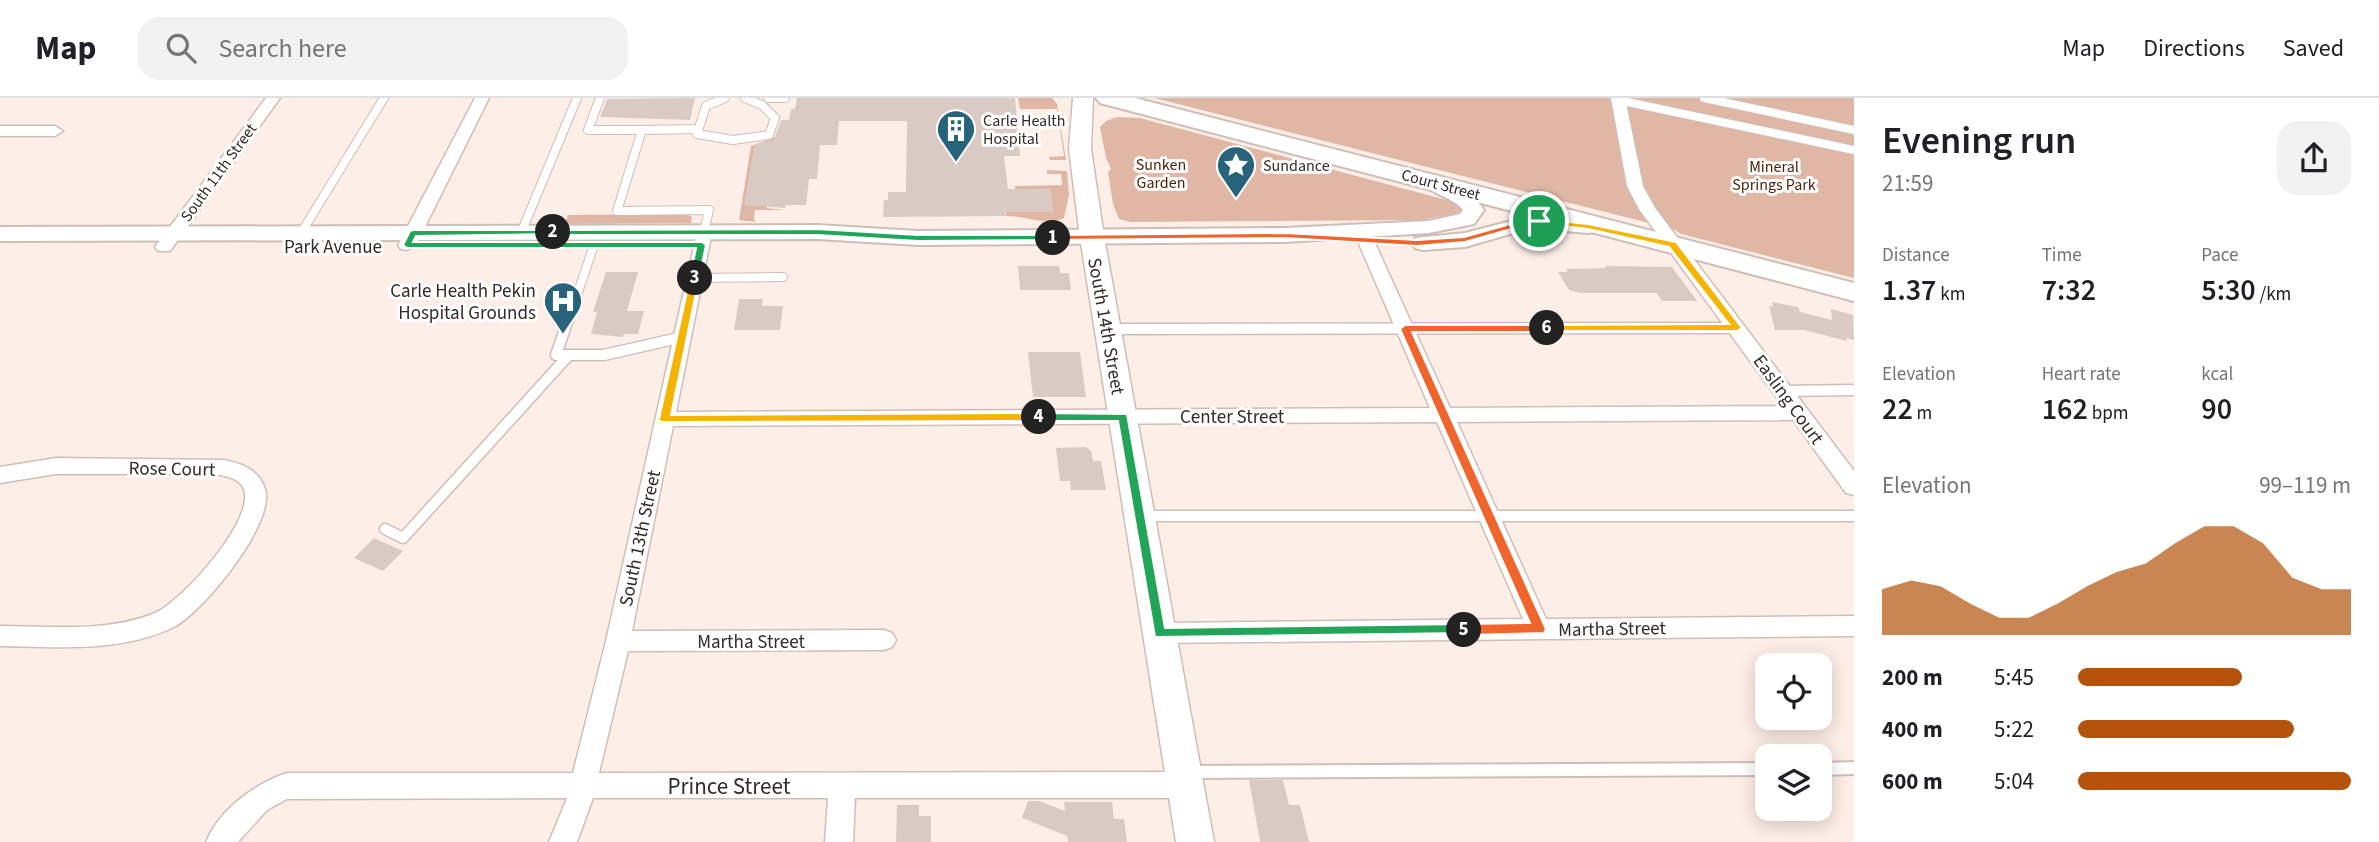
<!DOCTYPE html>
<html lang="en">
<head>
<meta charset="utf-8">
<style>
  :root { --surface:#fff; --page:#f2f2f2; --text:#202124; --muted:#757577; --line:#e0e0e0; --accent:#b45309 }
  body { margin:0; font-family:"Source Sans 3",sans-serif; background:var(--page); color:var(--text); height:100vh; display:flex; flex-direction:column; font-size:26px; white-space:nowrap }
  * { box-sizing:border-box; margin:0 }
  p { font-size:23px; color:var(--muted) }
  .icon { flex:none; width:38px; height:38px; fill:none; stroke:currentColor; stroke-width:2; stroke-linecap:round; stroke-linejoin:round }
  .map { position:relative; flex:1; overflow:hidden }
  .drawer { display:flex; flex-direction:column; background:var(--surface); width:525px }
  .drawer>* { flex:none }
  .buttons { position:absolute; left:1755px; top:555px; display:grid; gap:14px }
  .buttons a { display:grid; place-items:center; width:77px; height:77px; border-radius:14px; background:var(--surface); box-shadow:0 4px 18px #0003; font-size:35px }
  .pin { position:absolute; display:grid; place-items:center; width:60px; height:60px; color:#fff; margin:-30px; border:4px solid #fff; border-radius:50%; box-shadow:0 2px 7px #0007 }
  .km { position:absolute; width:35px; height:35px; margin:-18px; border-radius:50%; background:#222; color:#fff; font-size:19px; line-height:35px; text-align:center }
  .round { display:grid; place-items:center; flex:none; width:74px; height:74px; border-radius:21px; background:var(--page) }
  .head { display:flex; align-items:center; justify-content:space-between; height:119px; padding:0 28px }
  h1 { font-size:38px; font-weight:600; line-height:52px }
  .stats { display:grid; grid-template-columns:repeat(3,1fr); gap:10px; height:119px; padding:7px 28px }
  .stats div { display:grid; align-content:center }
  .stats b { font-size:30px; font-weight:600 }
  .stats small { font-size:19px; font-weight:400 }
  .stats p { font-size:19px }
  .chart { height:196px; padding:14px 28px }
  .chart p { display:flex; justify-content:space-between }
  .chart svg { width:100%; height:126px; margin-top:7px; fill:var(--accent); opacity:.7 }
  ul { padding:0 28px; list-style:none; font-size:23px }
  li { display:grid; grid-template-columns:112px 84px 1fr; align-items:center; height:52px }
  li i { height:18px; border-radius:9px; background:var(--accent) }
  header { display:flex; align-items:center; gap:42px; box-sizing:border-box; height:98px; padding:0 35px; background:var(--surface); border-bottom:2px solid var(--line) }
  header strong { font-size:33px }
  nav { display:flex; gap:38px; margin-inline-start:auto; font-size:24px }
  .search { width:490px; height:63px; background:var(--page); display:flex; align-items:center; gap:18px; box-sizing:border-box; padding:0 24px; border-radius:21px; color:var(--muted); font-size:26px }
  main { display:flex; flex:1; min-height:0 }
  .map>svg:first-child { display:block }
</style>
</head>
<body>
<header>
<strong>Map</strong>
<div class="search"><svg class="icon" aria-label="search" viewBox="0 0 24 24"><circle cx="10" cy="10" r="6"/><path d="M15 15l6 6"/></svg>Search here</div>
<nav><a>Map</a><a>Directions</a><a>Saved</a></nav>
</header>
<main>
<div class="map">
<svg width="1854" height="744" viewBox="0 0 1854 744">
  <rect width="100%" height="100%" fill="#feeee8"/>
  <!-- green -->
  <path fill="#e0b7a5" d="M1018 0H1052L1057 6 1066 62H1050L1049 59 1064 58 1057 11H1020Z
    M1154 0H1854V180L1681 136 1673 131Z
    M1117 19 1140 20 1450 103 1461 111 1459 115 1421 122 1130 124 1119 121 1113 106 1108 74 1111 71 1106 60 1100 29 1106 23Z
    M776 39 786 46 755 47 745 106 767 107V110L785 112H755L754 121 756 124 739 122 751 48Z
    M1047 72 1067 73 1069 97 1064 120C1045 128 1026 118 1006 118V114H1053L1050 91 1015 93V88L1062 87 1061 76H1047Z
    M686 116 692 119 691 125 565 126 568 117Z"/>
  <!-- building -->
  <path fill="#d9cac3" d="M695 0 690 22 600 19 607 1Z
    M797 0H1015L1020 58H1004L1008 91H1050L1053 114H1005L1006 118 883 119 884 102H888V94H906L907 23H839L837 47H820L817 81H809L806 107H786L785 110 745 107 755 46 774 42 781 22H789L791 11H795Z
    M1018 168H1059L1060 175H1069L1071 192H1020Z
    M1605 168 1672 169 1697 203H1662L1657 195H1580L1569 192 1558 174H1568L1566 171 1606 170Z
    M606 174H638L627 213H644L638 236H624L623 239 591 236 597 214H593Z
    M739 201H763L762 208H783L780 232H734Z
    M1772 204 1798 209 1800 214 1832 222 1831 211 1853 217 1854 242 1846 240 1847 243 1804 232H1775L1769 208 1773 209Z
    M1028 254H1080L1086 299H1033Z
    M1086 349 1091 353 1093 363H1101L1106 392H1071L1070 383H1060L1056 350Z
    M374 440 403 453 383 473 354 460Z
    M1249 682H1283L1289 707H1300L1309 744H1260Z
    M1028 703H1039L1065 713 1064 704H1112L1114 721H1124L1127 744H1068L1067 738 1022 720Z
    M897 707H919V718H931V744H896Z"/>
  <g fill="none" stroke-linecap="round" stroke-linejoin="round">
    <!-- service-far2 casing -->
    <g stroke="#cdbfb8" stroke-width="10">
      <path id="service-far2" d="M600 0 588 32H642
        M725 0 706 8 697 36 733 42 769 37 775 20 762 7 745 0
        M768 0H785
        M1704 0 1854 32
        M1618 2 1854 52
        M698 31 642 32 617 113 709 112 704 134
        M301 135 384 0
        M521 135 577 0
        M695 180 783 179
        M576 200 594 147"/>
    </g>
    <!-- service-far1 casing -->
    <g stroke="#cdbfb8" stroke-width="13">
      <path id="service-far1" d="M576 198 556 257H604L683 239
        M1108 231 1736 230
        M1784 293 1854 292
        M1143 418H1854
        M385 431 403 440 569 257"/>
    </g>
    <!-- service casing -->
    <g stroke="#cdbfb8" stroke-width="16">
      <path id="service" d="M1820 671 1854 670
        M1190 674 1768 671"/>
    </g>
    <!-- minor casing -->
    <g stroke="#cdbfb8" stroke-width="3">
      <path id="minor" d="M266 0H280L170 153H158L155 149 158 145Z
        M475 0H489L416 147 407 152 401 151 398 147Z
        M1611 0H1625L1643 88 1655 110 1854 373V397L1846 395 1793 322 1457 324 1546 521 1854 518V538L1159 545 1151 542 1147 535 1151 528 1159 525 1523 521 1437 324 673 328 632 533 884 532 892 535 896 542 892 549 884 552 628 553 599 675 1185 674 1194 678 1198 687 1194 696 1185 700H855L853 744H825L828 700H593L577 744H549L567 700 287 701 267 712 238 744H206C220 711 254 686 287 675H573L606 543 698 130H710L712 134 676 314 1430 310 1353 132 1361 127 1369 132 1450 310 1783 308 1639 111 1627 88Z
        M0 28H55L63 33 55 38H0Z
        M56 360 224 362C243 366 259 372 265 391 276 425 203 514 174 529 120 555 58 549 0 548V528C50 528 107 535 155 515 181 504 259 419 243 389 237 379 224 378 214 376H56L0 385V369Z"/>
    </g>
    <!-- tertiary casing -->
    <g stroke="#cdbfb8" stroke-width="4">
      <path id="tertiary" d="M1435 81C1456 86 1472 94 1484 112L1474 126 1429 135 1285 144 918 147 817 141 0 143V129L817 127 918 133 1285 130 1429 123 1460 116 1463 112C1453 99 1435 98 1425 87L1428 83Z
        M1531 118 1588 123 1595 124 1599 129 1595 134 1588 135 1531 130 1465 149 1423 152 1415 150 1412 145 1415 140 1465 135Z"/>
    </g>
    <!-- secondary casing -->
    <g stroke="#cdbfb8" stroke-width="3">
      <path id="secondary" d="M1073 0H1093L1091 51 1104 139 1214 744H1176L1080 139 1069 51Z"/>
    </g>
    <!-- primary casing -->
    <g stroke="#cdbfb8" stroke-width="4">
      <path id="primary" d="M1096 0H1135L1854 185V203L1100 5Z"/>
    </g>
    <!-- service-far2 -->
    <use href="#service-far2" stroke="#fff" stroke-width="8"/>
    <!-- service-far1 -->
    <use href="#service-far1" stroke="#fff" stroke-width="10"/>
    <!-- service -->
    <use href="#service" stroke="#fff" stroke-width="12"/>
    <!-- minor -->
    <use href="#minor" fill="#fff" fill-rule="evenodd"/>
    <!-- tertiary -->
    <use href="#tertiary" fill="#fff" fill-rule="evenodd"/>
    <!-- secondary -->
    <use href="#secondary" fill="#fff" fill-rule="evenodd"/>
    <!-- primary -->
    <use href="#primary" fill="#fff" fill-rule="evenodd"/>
  </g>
  <!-- split-1 -->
  <path fill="#f0652b" stroke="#fff" stroke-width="2" d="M1539 121H1542V125L1522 128 1465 144 1417 148 1285 140 1053 142 1048 140 1053 137 1285 135 1417 142 1464 139 1521 123Z"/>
  <!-- split-2 -->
  <path fill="#22a559" stroke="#fff" stroke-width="2" d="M817 131 918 137H1053L1058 140 1053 142 918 143 817 137H553L548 134 553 132Z"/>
  <!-- split-3 -->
  <path fill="#22a559" stroke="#fff" stroke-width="2" d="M553 132H556V136L416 138 413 144H702L706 147 699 180 695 183 690 180 696 150H407L403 147 410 133 413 132Z"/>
  <!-- split-4 -->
  <path fill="#f5b400" stroke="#fff" stroke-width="2" d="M695 177 699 180 671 317 1039 315 1045 319 1039 323 660 324 659 321 690 180Z"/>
  <!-- split-5 -->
  <path fill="#22a559" stroke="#fff" stroke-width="2" d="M1039 315 1127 316 1165 530 1464 526 1469 528V535L1155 539 1118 323H1039L1034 319Z"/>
  <!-- split-6 -->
  <path fill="#f0652b" stroke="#fff" stroke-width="2" d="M1405 227H1547L1552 230 1547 234H1412L1546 531 1544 535 1464 537 1458 532 1464 526 1530 525 1400 231Z"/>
  <!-- split-7 -->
  <path fill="#f5b400" stroke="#fff" stroke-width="2" d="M1539 121 1588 126 1676 144 1742 230 1737 233H1543V228L1547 227 1729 226 1669 149 1588 131 1536 125V121Z"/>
  <!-- icons -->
  <defs>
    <g id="building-pin" transform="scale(2.0125)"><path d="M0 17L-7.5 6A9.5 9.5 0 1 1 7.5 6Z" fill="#27647b" stroke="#fff"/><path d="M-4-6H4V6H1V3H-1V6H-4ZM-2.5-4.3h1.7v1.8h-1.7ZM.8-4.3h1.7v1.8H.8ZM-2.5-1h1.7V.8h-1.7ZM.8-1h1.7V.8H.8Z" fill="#fff"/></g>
    <g id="sight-pin" transform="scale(2.0125)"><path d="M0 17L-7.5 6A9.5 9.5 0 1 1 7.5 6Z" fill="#27647b" stroke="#fff"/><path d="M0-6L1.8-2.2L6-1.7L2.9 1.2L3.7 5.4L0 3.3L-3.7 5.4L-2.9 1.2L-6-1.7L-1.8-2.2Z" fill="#fff"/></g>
    <g id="hospital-pin" transform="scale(2.0125)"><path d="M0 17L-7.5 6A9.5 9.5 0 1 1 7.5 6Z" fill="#27647b" stroke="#fff"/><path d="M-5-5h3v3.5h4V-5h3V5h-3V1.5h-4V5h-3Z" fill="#fff"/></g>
  </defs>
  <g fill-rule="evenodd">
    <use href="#building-pin" x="956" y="31"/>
    <use href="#sight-pin" x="1236" y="67"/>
    <use href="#hospital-pin" x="563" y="203"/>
  </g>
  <g text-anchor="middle" stroke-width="6" stroke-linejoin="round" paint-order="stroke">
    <!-- far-poi labels -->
    <g font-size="16" fill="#312b29" stroke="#fff" text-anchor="start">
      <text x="983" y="28">Carle Health<tspan x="983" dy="18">Hospital</tspan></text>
      <text x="1263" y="73">Sundance</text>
    </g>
    <!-- far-park labels -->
    <g font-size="16" fill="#4c1f06" stroke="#fff">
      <text x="1161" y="72">Sunken<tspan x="1161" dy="18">Garden</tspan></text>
      <text x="1774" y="74">Mineral<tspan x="1774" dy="18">Springs Park</tspan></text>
    </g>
    <!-- far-street labels -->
    <g font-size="16" fill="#312b29" stroke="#fff">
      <text transform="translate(218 74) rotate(-54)" y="6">South 11th Street</text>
      <text transform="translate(1441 86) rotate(15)" y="6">Court Street</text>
    </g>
    <!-- street labels -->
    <g font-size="19" fill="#312b29" stroke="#fff">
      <text x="333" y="155">Park Avenue</text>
      <text transform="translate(1107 228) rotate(80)" y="7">South 14th Street</text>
      <text transform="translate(1789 301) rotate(54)" y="7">Easling Court</text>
      <text x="1232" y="325">Center Street</text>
      <text transform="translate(172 370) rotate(1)" y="7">Rose Court</text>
      <text transform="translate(639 440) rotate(-78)" y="7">South 13th Street</text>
      <text transform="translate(1612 530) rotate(-1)" y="7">Martha Street</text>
      <text x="751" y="550">Martha Street</text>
    </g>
    <!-- poi labels -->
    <g font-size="19" fill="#312b29" stroke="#fff" text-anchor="end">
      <text x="536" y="199">Carle Health Pekin<tspan x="536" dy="22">Hospital Grounds</tspan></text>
    </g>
    <!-- near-street labels -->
    <g font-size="23" fill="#312b29" stroke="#fff">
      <text x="729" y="696">Prince Street</text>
    </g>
  </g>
</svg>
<div class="buttons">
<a><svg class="icon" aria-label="locate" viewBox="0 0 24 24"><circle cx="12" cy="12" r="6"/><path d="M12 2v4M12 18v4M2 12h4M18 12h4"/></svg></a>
<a><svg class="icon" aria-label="layers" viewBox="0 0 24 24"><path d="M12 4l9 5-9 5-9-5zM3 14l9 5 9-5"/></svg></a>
</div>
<div class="pin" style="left:1539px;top:123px;background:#1e9e55"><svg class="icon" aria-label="arrive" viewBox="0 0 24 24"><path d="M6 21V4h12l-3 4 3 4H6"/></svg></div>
<b class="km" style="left:1053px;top:140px">1</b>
<b class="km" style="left:553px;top:134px">2</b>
<b class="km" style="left:695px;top:180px">3</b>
<b class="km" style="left:1039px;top:319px">4</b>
<b class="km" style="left:1464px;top:532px">5</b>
<b class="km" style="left:1547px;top:230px">6</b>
</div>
<section class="drawer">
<div class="head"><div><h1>Evening run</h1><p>21:59</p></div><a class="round"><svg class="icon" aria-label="share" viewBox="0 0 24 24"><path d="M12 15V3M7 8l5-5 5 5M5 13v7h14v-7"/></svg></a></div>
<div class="stats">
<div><p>Distance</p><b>1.37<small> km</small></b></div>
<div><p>Time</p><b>7:32</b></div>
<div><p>Pace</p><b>5:30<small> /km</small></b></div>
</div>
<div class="stats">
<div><p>Elevation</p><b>22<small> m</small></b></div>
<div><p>Heart rate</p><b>162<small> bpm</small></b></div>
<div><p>kcal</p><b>90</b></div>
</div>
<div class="chart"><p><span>Elevation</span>99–119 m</p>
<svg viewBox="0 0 160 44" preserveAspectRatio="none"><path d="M0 44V28L10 25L20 27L30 33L40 38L50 38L60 33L70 27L80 22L90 19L100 12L110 6L120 6L130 12L140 24L150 28L160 28V44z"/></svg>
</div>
<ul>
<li><b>200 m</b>5:45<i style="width:60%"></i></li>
<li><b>400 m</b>5:22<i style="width:79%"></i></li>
<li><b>600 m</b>5:04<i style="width:100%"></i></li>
</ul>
</section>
</main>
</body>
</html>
